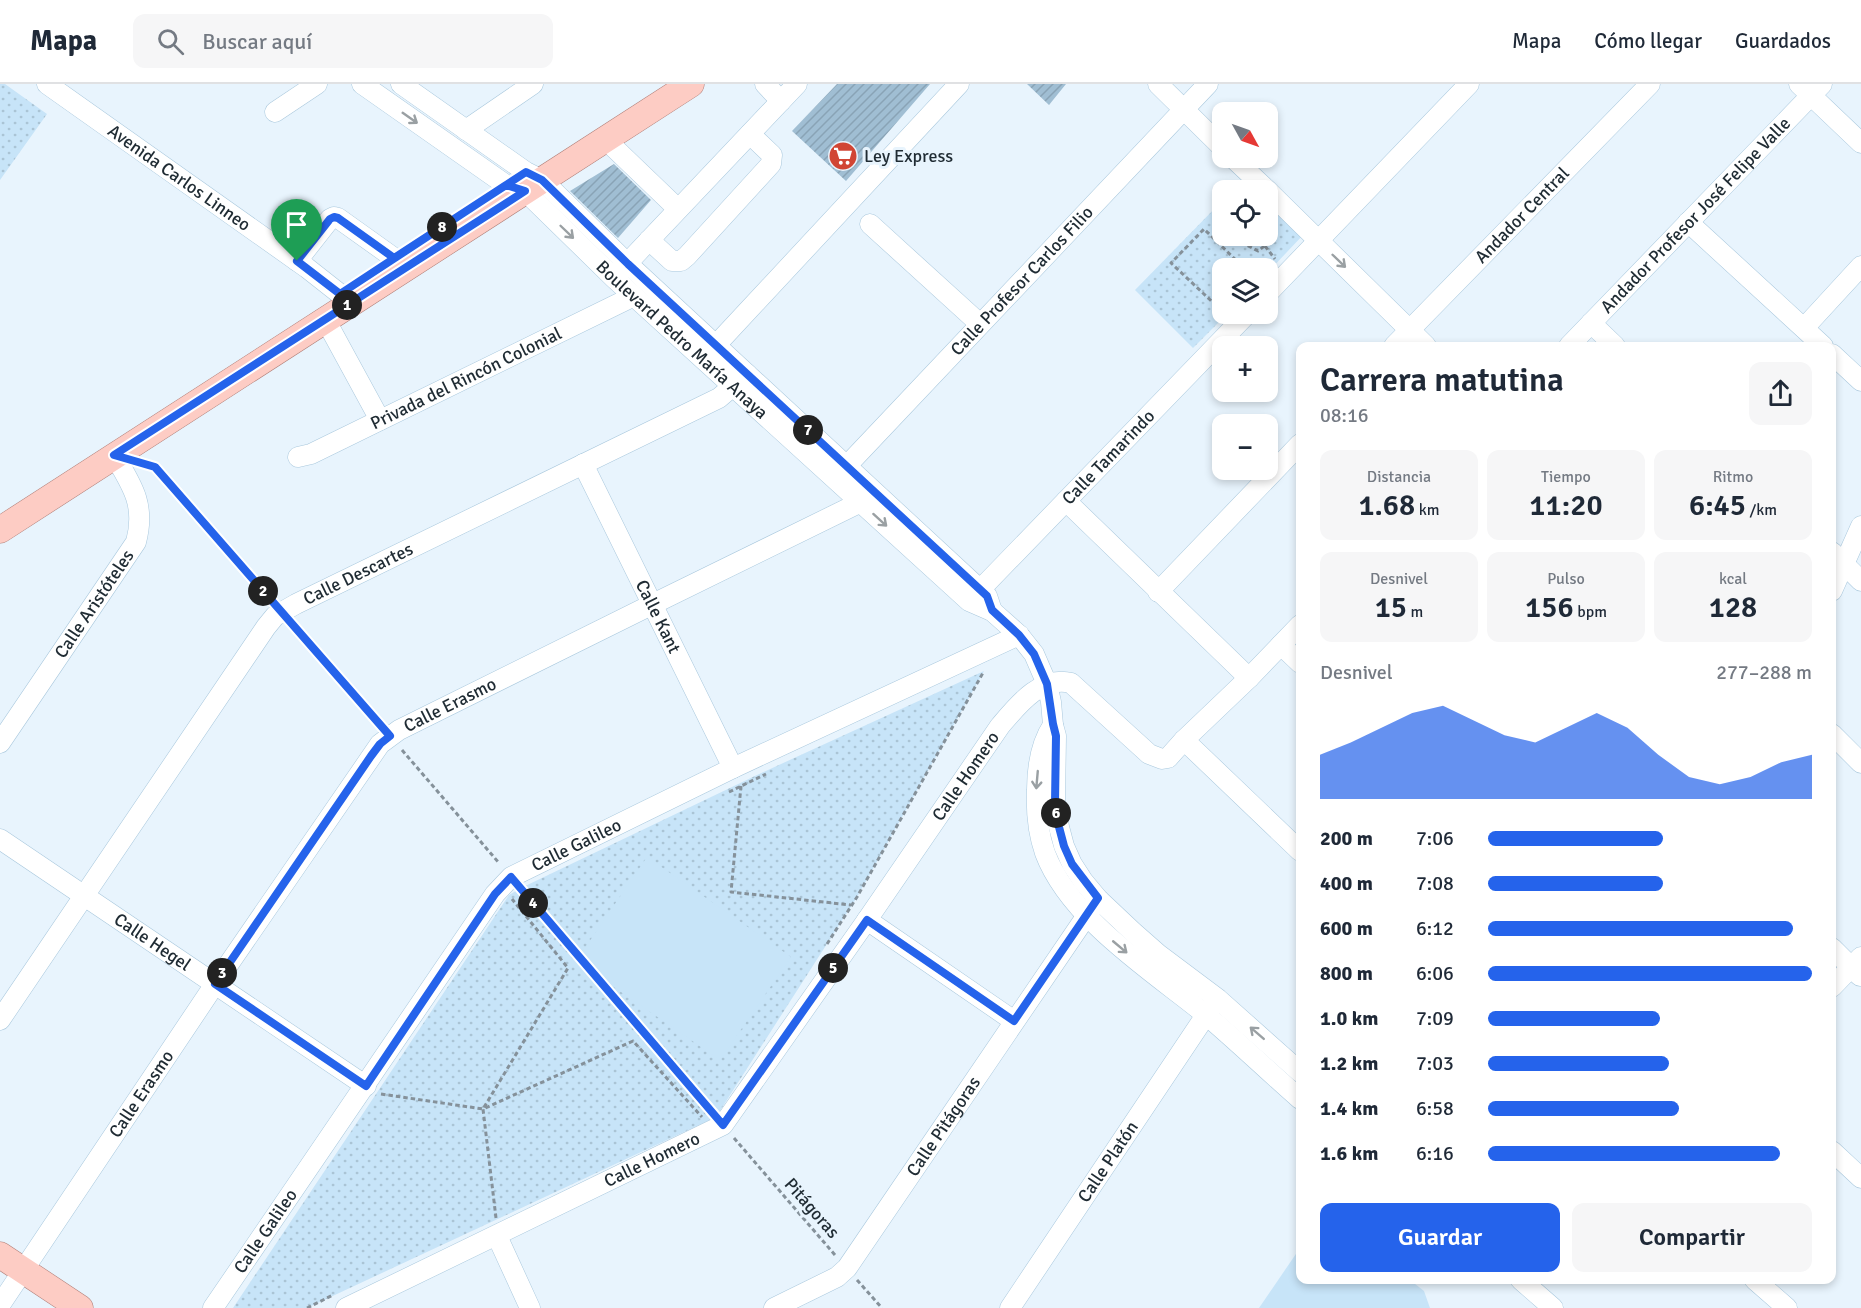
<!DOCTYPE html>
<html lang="es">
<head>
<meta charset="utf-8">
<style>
  :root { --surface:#fff; --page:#f6f6f7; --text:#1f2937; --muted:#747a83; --line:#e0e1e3; --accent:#2563eb }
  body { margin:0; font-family:Signika,sans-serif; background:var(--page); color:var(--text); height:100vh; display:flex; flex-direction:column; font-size:22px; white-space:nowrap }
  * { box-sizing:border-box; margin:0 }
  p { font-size:20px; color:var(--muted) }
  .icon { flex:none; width:33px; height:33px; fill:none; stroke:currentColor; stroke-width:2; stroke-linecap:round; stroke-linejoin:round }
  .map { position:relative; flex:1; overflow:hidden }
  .drawer { position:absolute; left:1296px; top:258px; width:540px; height:942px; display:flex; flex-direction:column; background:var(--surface); border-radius:12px; box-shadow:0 3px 9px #0003 }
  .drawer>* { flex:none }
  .needle { width:39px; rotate:130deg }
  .controls { position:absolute; left:1212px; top:18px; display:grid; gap:12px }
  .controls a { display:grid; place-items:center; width:66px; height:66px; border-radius:12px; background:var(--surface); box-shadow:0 3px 9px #0003; font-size:30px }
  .pin { position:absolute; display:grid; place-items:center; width:51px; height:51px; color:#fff; margin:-62px -26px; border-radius:50% 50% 50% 0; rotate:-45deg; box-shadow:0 0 6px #0007 }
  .pin .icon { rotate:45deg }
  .km { position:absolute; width:30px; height:30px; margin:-15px; border-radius:50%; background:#222; color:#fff; font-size:16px; line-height:30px; text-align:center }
  .round { display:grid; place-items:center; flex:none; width:63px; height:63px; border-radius:12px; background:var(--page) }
  .head { display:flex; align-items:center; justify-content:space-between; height:102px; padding:0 24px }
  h1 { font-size:33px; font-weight:600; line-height:45px }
  .stats { display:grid; grid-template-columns:repeat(3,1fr); gap:9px; height:102px; padding:6px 24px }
  .stats div { display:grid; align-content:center; border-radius:12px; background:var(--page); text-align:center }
  .stats b { font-size:30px; font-weight:600 }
  .stats small { font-size:16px; font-weight:400 }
  .stats p { font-size:16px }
  .chart { height:168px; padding:12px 24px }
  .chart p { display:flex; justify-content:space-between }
  .chart svg { width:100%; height:108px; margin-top:6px; fill:var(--accent); opacity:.7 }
  .primary-button { display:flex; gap:12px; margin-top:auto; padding:12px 24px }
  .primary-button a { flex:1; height:69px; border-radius:12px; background:var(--accent); color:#fff; font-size:24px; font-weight:600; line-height:69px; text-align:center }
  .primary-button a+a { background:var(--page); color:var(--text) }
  ul { padding:0 24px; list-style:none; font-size:20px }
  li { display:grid; grid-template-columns:96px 72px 1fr; align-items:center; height:45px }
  li i { height:15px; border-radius:8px; background:var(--accent) }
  header { display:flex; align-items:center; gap:36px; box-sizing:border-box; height:84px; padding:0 30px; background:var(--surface); border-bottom:2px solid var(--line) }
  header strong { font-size:28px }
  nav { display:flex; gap:33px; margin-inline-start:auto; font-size:21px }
  .search { width:420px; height:54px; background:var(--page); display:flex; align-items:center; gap:15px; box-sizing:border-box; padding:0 21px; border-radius:12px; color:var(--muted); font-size:22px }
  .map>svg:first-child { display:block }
</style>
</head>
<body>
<header>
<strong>Mapa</strong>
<div class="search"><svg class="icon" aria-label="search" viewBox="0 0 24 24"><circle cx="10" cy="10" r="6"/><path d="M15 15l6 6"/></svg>Buscar aquí</div>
<nav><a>Mapa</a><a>Cómo llegar</a><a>Guardados</a></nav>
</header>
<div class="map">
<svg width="1861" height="1224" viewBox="0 0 1861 1224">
  <defs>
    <pattern id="park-dots" width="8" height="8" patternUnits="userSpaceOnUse" patternTransform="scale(1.5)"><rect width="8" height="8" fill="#c7e4f8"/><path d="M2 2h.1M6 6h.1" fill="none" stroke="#aac4d5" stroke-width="1.8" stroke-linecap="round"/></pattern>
    <pattern id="building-hatch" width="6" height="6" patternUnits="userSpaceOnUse" patternTransform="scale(1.5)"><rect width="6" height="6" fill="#a0bed3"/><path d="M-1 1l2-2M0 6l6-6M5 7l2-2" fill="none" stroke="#89a3b6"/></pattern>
  </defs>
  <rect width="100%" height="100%" fill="#e8f4fd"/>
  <!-- park -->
  <path fill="url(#park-dots)" d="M0 0H5L47 30 0 96Z
    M1222 117V152H1268V117L1305 149 1268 188V184H1222V230H1227L1193 264 1135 206Z
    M984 587 857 813 716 1033 307 1224H233L509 811 521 804 757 691Z"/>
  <!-- garden -->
  <path fill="#c7e4f8" d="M647 773 791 873 720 976 576 877Z
    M1300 1164V1196H1410L1424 1207 1430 1224H1259Z"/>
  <!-- building -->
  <path fill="url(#building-hatch)" d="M837 0H930L846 97 792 47Z
    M1027 0H1066L1049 21Z
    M614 80 651 116 618 154 570 107Z"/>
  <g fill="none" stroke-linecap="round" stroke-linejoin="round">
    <!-- minor casing -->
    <g stroke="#a9c8dd" stroke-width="21">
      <g id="minor">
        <path id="s1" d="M47 0 307 184 340 210"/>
        <path id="s2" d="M362 0 506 101 525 107 614 194 969 517 992 527 1019 551 1034 570 1047 600 1051 618 1053 641 1056 652 1055 719 1059 743 1064 762 1072 780 1083 797 1098 815 1133 848 1158 870 1218 915 1300 988"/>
        <path d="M401 0 526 88 542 96 628 180 987 512 992 527"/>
        <path d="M765 0 781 17"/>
        <path d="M1158 0 1222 63"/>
        <path d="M1799 0 1861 59"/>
        <path d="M275 28 317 0"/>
        <path d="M466 46 533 0"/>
        <path d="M605 55 678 125"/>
        <path d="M1233 74 1267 106"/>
        <path d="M1268 107 1426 262"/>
        <path d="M1688 138 1823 262"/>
        <path d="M870 140 980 240"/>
        <path d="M649 156 672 177H681L687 172 771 80 772 71 750 50"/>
        <path d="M297 177 330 135 334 133 338 134 394 174"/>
        <path d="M619 188 797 0"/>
        <path d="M1268 209 1469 0"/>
        <path d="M325 235 380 336"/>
        <path d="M1591 239 1615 262"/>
        <path d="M1804 244 1861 182"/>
        <path d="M716 261 959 0"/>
        <path id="s3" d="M1394 262 1650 0"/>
        <path id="s4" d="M1569 262 1822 0"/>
        <path d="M1832 270 1861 297"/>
        <path id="s5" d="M298 373 311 370 634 212"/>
        <path id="s6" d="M583 380 733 684"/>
        <path id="s7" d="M839 390 1208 0"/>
        <path d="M1066 417 1249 594"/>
        <path d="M1832 468 1861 497"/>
        <path d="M1832 507 1861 442"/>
        <path d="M1158 508 1300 360"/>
        <path id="s8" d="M972 514 1247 230"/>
        <path d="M1281 561 1300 579"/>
        <path d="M1053 641C1041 659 1037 684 1037 706 1036 727 1038 749 1045 769 1070 835 1152 887 1205 930 1237 957 1268 987 1300 1015"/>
        <path d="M1832 650 1861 679"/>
        <path d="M1184 656 1300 767"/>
        <path id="s9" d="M0 659 136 458C146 421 132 401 114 371"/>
        <path id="s10" d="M0 755 366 1002"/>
        <path d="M867 836 1014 937"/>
        <path d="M1832 864 1860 892"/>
        <path d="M1832 903 1861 873"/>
        <path id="s11" d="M0 936 266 543 275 532 296 520 719 314 747 290"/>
        <path d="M1832 1067 1861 1094"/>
        <path d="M497 1152 530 1224"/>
        <path d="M1521 1196 1553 1224"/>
        <path d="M1755 1196 1787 1224"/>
        <path id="s12" d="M0 1221 215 900 380 660 399 646 653 520 861 418"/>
        <path id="s13" d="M213 1224 495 810 511 793 733 684 1019 551"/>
        <path id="s14" d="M346 1224 723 1041 867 836 1000 642C1017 622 1041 591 1071 599L1149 670 1162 675 1168 674 1184 656 1249 594 1300 541"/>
        <path id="s15" d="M774 1224 837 1193 847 1184 1098 815"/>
        <path id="s16" d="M1010 1224 1212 922"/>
      </g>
    </g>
    <!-- major casing -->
    <g stroke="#af7e77" stroke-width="27">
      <path id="major" d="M0 446 691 0
        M0 1171 80 1224"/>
    </g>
    <!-- path -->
    <path stroke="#85919a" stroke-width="3" stroke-dasharray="4.5 3" stroke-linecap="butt" d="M1238 152 1239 157 1258 167 1271 157 1268 144
      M1265 162 1275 175
      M1222 227 1171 179 1204 145 1244 184
      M141 379 155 383 271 516
      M293 542 380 641
      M402 666 499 779
      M741 702 731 808 851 821
      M729 708 766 690
      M523 807 712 1028
      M827 860 857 813 984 587
      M381 1010 483 1025 568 884 512 815
      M734 1054 835 1171
      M496 1134 483 1025 633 957 702 1033
      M857 1196 882 1224
      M307 1224 333 1211"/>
    <!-- minor -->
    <use href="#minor" stroke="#fff" stroke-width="20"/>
    <!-- major -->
    <use href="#major" stroke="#fdccc4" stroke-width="26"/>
  </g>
  <!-- one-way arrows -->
  <defs><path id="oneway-shaft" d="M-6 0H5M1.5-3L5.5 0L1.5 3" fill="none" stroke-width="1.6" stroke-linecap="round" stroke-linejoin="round" transform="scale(1.5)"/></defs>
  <g stroke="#9aa0a3">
    <use href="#oneway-shaft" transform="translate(410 34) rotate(35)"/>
    <use href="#oneway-shaft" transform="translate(567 148) rotate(44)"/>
    <use href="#oneway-shaft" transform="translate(1339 177) rotate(44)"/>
    <use href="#oneway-shaft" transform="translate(880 436) rotate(42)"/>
    <use href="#oneway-shaft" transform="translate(1037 696) rotate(95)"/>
    <use href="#oneway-shaft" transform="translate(1120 863) rotate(40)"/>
    <use href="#oneway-shaft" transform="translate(1257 949) rotate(-139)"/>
  </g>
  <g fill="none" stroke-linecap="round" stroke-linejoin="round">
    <!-- route casing -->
    <g stroke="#fff" stroke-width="12">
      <path id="route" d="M297 177 340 210 506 101 525 107 114 371 155 383 390 652 380 660 371 672 215 900 366 1002 495 810 511 793 723 1041 867 836 1014 937 1098 814 1072 780 1064 762 1059 743 1055 719 1056 652 1053 640 1047 600 1034 570 1019 551 992 526 987 512 628 180 542 96 526 88 394 174 338 134 334 133 330 135 297 177"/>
    </g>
    <!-- route -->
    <use href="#route" stroke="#2563eb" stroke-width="8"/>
  </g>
  <!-- icons -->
  <defs>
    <g id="supermarket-disc" transform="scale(1.5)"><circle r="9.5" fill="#d14534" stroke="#e8f4fd"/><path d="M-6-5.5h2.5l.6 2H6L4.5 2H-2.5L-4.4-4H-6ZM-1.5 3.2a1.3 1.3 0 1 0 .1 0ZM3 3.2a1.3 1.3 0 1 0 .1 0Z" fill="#fff"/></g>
  </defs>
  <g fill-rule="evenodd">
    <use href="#supermarket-disc" x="843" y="72"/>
  </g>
  <g text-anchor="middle" stroke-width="6" stroke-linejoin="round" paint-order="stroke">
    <!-- poi labels -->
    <g font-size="18" fill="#1f2b33" stroke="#e8f4fd" text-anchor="start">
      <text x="864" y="78">Ley Express</text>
    </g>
    <!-- street labels -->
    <g font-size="18" fill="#1f2b33" stroke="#e8f4fd">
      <text dy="6" stroke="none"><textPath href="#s1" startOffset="162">Avenida Carlos Linneo</textPath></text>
      <text dy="6" stroke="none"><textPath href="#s3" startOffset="183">Andador Central</textPath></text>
      <text dy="6" stroke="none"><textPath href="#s4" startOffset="182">Andador Profesor José Felipe Valle</textPath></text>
      <text dy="6" stroke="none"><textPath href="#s7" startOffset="266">Calle Profesor Carlos Filio</textPath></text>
      <text dy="6" stroke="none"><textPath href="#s2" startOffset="412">Boulevard Pedro María Anaya</textPath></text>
      <text dy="6" stroke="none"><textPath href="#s5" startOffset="186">Privada del Rincón Colonial</textPath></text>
      <text dy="6" stroke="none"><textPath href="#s8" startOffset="196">Calle Tamarindo</textPath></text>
      <text dy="6" stroke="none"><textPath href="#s11" startOffset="582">Calle Descartes</textPath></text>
      <text dy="6" stroke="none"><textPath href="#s9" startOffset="168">Calle Aristóteles</textPath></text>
      <text dy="6" stroke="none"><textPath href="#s6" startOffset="170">Calle Kant</textPath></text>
      <text dy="6" stroke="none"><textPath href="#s12" startOffset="758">Calle Erasmo</textPath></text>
      <text dy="6" stroke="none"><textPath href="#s14" startOffset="844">Calle Homero</textPath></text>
      <text dy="6" stroke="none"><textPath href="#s13" startOffset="597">Calle Galileo</textPath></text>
      <text dy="6" stroke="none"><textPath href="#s10" startOffset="184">Calle Hegel</textPath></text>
      <text dy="6" stroke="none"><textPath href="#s12" startOffset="254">Calle Erasmo</textPath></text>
      <text dy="6" stroke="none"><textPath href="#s15" startOffset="255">Calle Pitágoras</textPath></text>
      <text dy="6" stroke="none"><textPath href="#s14" startOffset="340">Calle Homero</textPath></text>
      <text dy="6" stroke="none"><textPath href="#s16" startOffset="176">Calle Platón</textPath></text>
      <text transform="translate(812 1124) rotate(49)" y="6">Pitágoras</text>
      <text dy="6" stroke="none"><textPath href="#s13" startOffset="93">Calle Galileo</textPath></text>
    </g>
  </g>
</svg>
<div class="controls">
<a><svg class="needle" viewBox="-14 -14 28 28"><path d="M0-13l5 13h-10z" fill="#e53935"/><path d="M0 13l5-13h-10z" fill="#747a83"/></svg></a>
<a><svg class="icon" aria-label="locate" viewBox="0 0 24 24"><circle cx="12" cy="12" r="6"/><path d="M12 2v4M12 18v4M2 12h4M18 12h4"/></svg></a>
<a><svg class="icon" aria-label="layers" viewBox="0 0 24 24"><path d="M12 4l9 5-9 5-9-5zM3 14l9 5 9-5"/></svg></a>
<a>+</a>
<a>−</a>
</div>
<div class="pin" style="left:297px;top:177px;background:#1e9e55"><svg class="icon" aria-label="arrive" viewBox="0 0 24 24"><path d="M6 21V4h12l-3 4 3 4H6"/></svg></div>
<b class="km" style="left:347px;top:221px">1</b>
<b class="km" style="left:263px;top:507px">2</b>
<b class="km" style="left:222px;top:889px">3</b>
<b class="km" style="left:533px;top:819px">4</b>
<b class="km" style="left:833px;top:884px">5</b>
<b class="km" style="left:1056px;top:729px">6</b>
<b class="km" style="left:808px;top:346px">7</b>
<b class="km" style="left:442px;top:143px">8</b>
<section class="drawer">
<div class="head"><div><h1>Carrera matutina</h1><p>08:16</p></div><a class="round"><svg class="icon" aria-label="share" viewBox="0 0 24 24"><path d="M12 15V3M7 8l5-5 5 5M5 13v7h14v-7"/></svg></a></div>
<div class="stats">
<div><p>Distancia</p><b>1.68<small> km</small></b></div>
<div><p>Tiempo</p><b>11:20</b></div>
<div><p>Ritmo</p><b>6:45<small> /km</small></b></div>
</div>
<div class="stats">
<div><p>Desnivel</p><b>15<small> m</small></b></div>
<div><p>Pulso</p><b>156<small> bpm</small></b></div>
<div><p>kcal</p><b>128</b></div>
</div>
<div class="chart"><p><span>Desnivel</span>277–288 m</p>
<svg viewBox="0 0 160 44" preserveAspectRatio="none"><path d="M0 44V26L10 21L20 15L30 9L40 6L50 12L60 18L70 21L80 15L90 9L100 15L110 26L120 35L130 38L140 35L150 29L160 26V44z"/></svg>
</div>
<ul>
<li><b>200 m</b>7:06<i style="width:54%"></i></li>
<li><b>400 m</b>7:08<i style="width:54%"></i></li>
<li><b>600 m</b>6:12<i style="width:94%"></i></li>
<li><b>800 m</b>6:06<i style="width:100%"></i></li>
<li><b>1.0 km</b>7:09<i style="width:53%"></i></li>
<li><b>1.2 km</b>7:03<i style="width:56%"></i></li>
<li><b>1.4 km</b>6:58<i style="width:59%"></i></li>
<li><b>1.6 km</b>6:16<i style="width:90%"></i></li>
</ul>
<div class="primary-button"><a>Guardar</a><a>Compartir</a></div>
</section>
</div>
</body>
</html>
